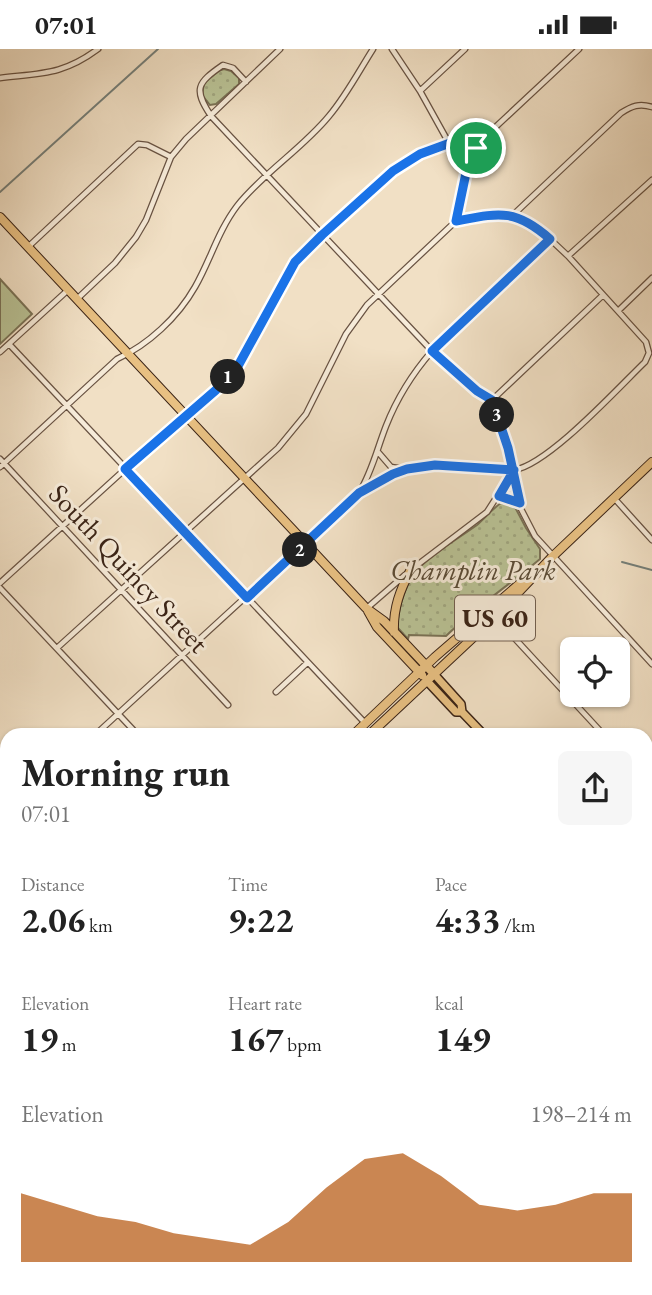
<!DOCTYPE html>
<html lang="en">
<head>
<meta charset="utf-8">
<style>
  :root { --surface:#fff; --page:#f6f6f6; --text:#222; --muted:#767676; --accent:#b45309 }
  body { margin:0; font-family:"EB Garamond",serif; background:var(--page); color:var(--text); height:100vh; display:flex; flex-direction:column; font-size:26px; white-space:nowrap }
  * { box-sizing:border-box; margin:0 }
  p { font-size:23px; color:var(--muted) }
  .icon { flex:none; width:38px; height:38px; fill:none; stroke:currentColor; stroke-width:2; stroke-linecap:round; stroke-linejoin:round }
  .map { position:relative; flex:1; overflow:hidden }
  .drawer { position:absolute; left:0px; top:679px; width:653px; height:567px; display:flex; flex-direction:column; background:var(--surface); border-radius:21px 21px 0 0; box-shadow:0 2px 5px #0004 }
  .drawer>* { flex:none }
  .controls { position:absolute; left:560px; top:588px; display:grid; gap:14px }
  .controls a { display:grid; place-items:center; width:70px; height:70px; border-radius:10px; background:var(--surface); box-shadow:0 2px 5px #0004; font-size:35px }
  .pin { position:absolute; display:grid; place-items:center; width:60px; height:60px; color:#fff; margin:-30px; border:4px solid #fff; border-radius:50%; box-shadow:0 2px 7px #0007 }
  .km { position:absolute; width:35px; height:35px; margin:-18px; border-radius:50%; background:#222; color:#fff; font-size:19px; line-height:35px; text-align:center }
  .round { display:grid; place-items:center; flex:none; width:74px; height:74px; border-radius:10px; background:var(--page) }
  .headline { display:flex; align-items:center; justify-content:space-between; height:119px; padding:0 21px }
  h1 { font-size:38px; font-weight:700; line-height:52px }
  .metrics { display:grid; grid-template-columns:repeat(3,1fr); gap:10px; height:119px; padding:7px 21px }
  .metrics div { display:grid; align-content:center }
  .metrics b { font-size:35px; font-weight:700 }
  .metrics small { font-size:19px; font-weight:400 }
  .metrics p { font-size:19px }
  .chart { height:196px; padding:14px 21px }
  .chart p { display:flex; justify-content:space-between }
  .chart svg { width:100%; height:126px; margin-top:7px; fill:var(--accent); opacity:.7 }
  .status { display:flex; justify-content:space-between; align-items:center; height:49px; padding:0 35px; background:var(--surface); direction:ltr }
  .status svg { height:19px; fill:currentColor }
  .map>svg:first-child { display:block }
</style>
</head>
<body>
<div class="status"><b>07:01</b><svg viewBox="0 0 49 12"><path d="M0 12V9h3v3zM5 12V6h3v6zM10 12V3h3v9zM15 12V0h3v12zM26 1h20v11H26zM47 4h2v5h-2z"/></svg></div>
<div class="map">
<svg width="652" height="1246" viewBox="0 0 652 1246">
  <defs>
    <pattern id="grass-dots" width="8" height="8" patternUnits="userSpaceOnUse" patternTransform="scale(1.75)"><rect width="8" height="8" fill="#b9c295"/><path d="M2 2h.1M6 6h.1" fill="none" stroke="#a0a680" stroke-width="1.8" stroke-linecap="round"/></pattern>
  </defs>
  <rect width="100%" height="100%" fill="#f1e0c5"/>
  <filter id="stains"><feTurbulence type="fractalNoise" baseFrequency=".00286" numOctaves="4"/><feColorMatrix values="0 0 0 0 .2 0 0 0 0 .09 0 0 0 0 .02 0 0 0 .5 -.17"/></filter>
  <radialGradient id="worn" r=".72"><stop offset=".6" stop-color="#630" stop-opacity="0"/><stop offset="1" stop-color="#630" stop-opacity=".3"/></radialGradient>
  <!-- grass -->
  <path fill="url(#grass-dots)" stroke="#7a7256" stroke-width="2" d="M224 20 231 22 239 29V35L216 55 210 56 202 46 204 34 218 22Z
    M501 454 511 455 516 460 526 479 540 500V510C509 536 475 559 446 587L409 586 408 590 397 578C403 516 431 509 477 476 485 469 492 460 501 454Z"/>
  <!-- pitch -->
  <path fill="#b9c295" stroke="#7a7256" stroke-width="2" d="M0 230 32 265 0 295Z
    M7 830V883L0 889V836Z"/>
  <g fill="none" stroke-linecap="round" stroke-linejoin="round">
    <!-- stream -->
    <path stroke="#757f79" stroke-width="2" d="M0 143 158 0
      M622 513 652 521"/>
    <!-- minor casing -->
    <g stroke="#685242" stroke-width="7">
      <path id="minor" d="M392 0 420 42 465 123
        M0 29C42 24 63 26 98 0
        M246 33 233 19 223 16C197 34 193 40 211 67L432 302 477 342 492 351 514 421 487 463 412 520
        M420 42 465 0
        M456 172 488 167 513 166 621 64C632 57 639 54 652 58
        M28 198 138 95 147 96 171 108
        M568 207 652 131
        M77 250 115 214 136 188 146 171 171 108 186 90 280 0
        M618 262 652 229
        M9 295 365 674
        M0 303 68 241
        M492 351 603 246
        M378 403 391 418 404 420
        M0 410 228 656
        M0 418 117 310C148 296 178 268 195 238 210 212 218 182 237 157 264 123 302 100 329 67 346 47 359 22 373 0
        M514 421 521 460 535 487 652 615
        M360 444C402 419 423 414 471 418 485 419 501 423 514 421 548 416 618 339 645 313L649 304 646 293 568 207 535 176 513 166
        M499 447 519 454
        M614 449 652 491
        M0 534 177 373 216 341 238 317 295 213 322 186 393 122 420 105 450 94 486 86
        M0 539 138 686
        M367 559 405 526
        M495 568 604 686
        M57 599 278 399 306 365 346 285 367 256 456 172 466 124 476 99 487 86 579 0
        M276 643 307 614
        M95 686 359 444C372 423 377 400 386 377 397 349 412 325 432 302L550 190
        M646 716 652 710
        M646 730 652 737
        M0 773 7 767
        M0 790 7 797
        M646 844 652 838
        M0 894 7 887
        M0 1044 7 1051
        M0 1152 7 1146
        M0 1203 7 1211
        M33 1239 39 1246
        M182 1239 186 1244 192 1239
        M418 1239 425 1246
        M540 1239 546 1246
        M44 1246 52 1239"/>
    </g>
    <!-- tertiary casing -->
    <g stroke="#685242" stroke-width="8">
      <path id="tertiary" d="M301 1239 308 1246
        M186 1244 188 1246"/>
    </g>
    <!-- secondary casing -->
    <g stroke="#3a2316" stroke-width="9">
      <path id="secondary" d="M646 972 652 967
        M646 1105 652 1099
        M646 1237 652 1231
        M344 1246 352 1239
        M491 1246 499 1239
        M636 1246 643 1239"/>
    </g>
    <!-- primary casing -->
    <g stroke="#3a2316" stroke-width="10">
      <path id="primary" d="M434 625 461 655 462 663
        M427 632 456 663H462L484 686
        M646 860 652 866"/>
    </g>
    <!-- trunk casing -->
    <g stroke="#3a2316" stroke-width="10">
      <path id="trunk" d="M0 168 366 559 384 572 434 625
        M368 562 377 578 422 626
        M394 583C393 559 400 541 411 520
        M353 686 435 608 525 530
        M369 686 495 568 552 508 652 413
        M0 1020 7 1013"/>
    </g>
    <!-- minor -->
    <use href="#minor" stroke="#f6ebd9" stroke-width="4.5"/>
    <!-- tertiary -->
    <use href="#tertiary" stroke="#f6ebd9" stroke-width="5"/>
    <!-- secondary -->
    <use href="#secondary" stroke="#f6ebd9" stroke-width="6"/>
    <!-- primary -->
    <use href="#primary" stroke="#e8c082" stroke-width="7"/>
    <!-- trunk -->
    <use href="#trunk" stroke="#e8c082" stroke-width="8"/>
  </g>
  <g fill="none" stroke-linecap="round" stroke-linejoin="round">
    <!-- route casing -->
    <g stroke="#fff" stroke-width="14">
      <path id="route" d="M476 99 487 86 450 94 420 105 393 122 322 186 295 213 238 317 216 341 125 420 247 549 359 444 393 425 407 420 435 416 514 421 499 447 520 454 508 399 492 351 477 342 432 302 550 190C515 159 499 164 456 172L466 124 476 99"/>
    </g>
    <!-- route -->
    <use href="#route" stroke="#1a73e8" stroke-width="9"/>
  </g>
  <g text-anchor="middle" stroke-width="6" stroke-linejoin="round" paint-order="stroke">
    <!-- shield labels -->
    <rect fill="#f6ebd9" stroke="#725f50" stroke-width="2" x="455" y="546.5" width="80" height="45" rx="5"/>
    <g font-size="26" font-weight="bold" fill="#3a2316">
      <text x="495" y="578">US 60</text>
    </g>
    <!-- street labels -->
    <g font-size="28" fill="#3a2316" stroke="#f6ebd9">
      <text transform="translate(129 519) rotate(47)" y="10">South Quincy Street</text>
    </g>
    <!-- park labels -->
    <g font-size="28" font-style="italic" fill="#5a4b36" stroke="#f6ebd9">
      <text x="473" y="531">Champlin Park</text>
    </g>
  </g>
  <rect width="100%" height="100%" filter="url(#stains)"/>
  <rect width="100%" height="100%" fill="url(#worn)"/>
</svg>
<div class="controls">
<a><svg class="icon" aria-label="locate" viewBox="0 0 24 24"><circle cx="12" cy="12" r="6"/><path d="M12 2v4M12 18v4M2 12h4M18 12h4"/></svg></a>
</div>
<div class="pin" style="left:476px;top:99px;background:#1e9e55"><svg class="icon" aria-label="arrive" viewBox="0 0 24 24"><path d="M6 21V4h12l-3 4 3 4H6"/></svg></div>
<b class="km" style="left:228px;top:328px">1</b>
<b class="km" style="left:300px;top:501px">2</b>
<b class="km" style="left:497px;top:366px">3</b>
<section class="drawer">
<div class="headline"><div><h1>Morning run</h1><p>07:01</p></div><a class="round"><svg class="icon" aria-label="share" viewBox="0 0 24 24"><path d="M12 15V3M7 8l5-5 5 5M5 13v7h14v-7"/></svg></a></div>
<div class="metrics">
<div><p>Distance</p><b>2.06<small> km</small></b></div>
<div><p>Time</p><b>9:22</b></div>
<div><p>Pace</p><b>4:33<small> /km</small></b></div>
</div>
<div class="metrics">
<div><p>Elevation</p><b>19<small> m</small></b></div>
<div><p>Heart rate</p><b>167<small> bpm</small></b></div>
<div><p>kcal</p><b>149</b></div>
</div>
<div class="chart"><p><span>Elevation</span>198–214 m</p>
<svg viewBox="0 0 160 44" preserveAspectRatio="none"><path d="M0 44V20L10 24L20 28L30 30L40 34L50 36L60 38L70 30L80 18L90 8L100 6L110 14L120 24L130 26L140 24L150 20L160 20V44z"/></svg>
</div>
</section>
</div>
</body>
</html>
